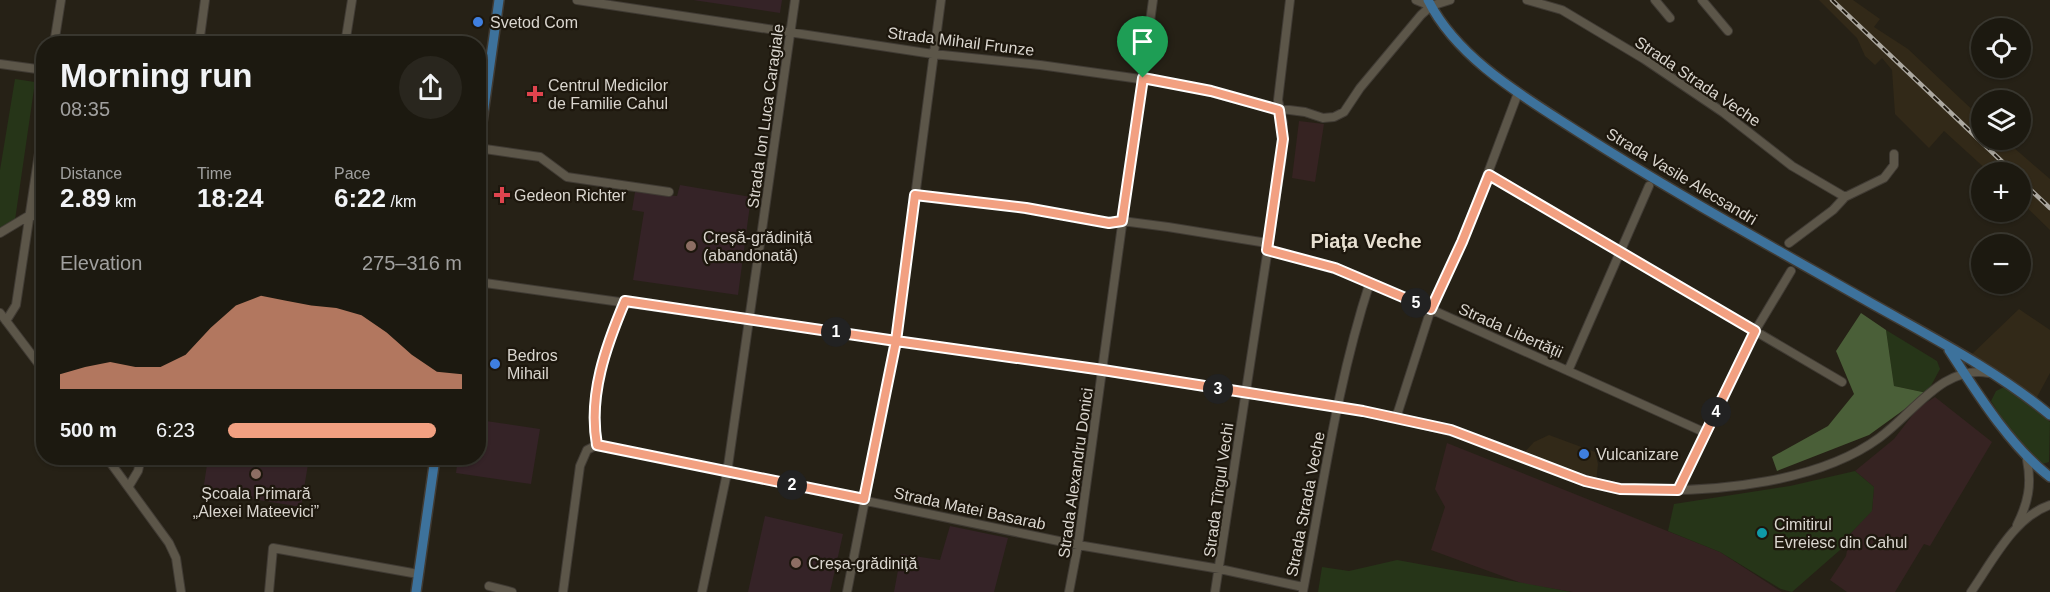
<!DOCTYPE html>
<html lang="en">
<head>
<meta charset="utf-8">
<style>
  :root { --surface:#1c1910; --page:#29261e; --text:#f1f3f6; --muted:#a0a09f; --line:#3a3830; --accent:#f2a081 }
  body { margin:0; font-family:Helvetica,sans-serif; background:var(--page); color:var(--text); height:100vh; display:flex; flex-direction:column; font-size:22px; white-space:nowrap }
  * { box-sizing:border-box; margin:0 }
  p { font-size:20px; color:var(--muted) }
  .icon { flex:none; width:33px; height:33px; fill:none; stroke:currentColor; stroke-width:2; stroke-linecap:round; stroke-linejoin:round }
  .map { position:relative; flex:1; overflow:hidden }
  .details { position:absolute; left:36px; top:36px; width:450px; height:429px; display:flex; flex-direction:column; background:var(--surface); border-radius:24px; box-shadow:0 2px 4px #0004,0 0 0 2px var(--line) }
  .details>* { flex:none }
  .tools { position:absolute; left:1971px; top:18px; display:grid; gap:12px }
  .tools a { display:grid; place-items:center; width:60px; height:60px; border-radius:50%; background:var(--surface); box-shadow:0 2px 4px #0004,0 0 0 2px var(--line); font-size:30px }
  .pin { position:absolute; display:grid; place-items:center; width:51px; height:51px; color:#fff; margin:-62px -26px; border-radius:50% 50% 50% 0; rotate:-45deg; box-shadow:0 0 6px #0007 }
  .pin .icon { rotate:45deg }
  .km { position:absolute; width:30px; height:30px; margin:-15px; border-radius:50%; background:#222; color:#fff; font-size:16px; line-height:30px; text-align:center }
  .round { display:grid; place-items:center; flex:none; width:63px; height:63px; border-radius:32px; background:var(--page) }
  .overview { display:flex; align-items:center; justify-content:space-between; height:102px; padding:0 24px }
  h1 { font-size:33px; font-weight:700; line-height:45px }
  .stats { display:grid; grid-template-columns:repeat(3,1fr); gap:9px; height:102px; padding:6px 24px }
  .stats div { display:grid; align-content:center }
  .stats b { font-size:26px; font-weight:700 }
  .stats small { font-size:16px; font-weight:400 }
  .stats p { font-size:16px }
  .chart { height:168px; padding:12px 24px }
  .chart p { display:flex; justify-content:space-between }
  .chart svg { width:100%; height:108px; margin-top:6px; fill:var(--accent); opacity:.7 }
  ul { padding:0 24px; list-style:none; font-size:20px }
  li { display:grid; grid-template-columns:96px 72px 1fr; align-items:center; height:45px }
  li i { height:15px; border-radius:8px; background:var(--accent) }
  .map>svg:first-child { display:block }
</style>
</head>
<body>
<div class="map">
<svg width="2050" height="592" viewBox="0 0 2050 592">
  <rect width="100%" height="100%" fill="#262116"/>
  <!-- built -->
  <path fill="#322918" d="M1819 0H1853L1880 19 1874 27 1908 49 1981 118 1982 140H2005L2050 179V230L2021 202 2020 172H1989L1944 131 1929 148 1895 114 1892 70 1882 58 1875 65 1865 56 1857 38Z
    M2019 309 2050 330V373L2036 399 1971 355Z
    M1549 435 1595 452 1598 464 1596 482 1521 456 1534 442Z"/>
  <!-- industrial -->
  <path fill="#362322" d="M1299 121 1324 124 1315 182 1292 178Z
    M1935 397 1992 442 1930 546 1924 544 1895 592H1847L1830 580 1846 556 1850 534 1872 510 1874 487 1855 471 1894 439 1918 408Z
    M1447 443 1720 552 1782 592H1573L1524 584 1431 550 1445 507 1435 489Z"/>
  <!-- education -->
  <path fill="#352327" d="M693 0H782L780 13Z
    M680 185 751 197 738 295 633 280 644 212 632 210 635 192 677 196Z
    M479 420 540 429 531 484 456 473 458 458H478Z
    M208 458H309L301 507 203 491Z
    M765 516 843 534 830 592H748Z
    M950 526 1008 538 994 592H894L901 554 940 560Z"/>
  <!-- green -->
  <path fill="#263518" d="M15 79 35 82 15 220 0 229V170Z
    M1886 330 1937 361 1940 369 1927 393 1894 386Z
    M2002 388H2007L2050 422 2049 462 2039 465 2014 437 1991 401 1996 391Z
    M1855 471 1874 487 1872 511 1850 534 1848 543 1792 592 1781 589 1720 552 1668 531 1674 504 1790 486Z
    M1397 560 1550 588 1571 592H1318L1322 567 1349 571Z"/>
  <!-- forest -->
  <path fill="#4a5f38" d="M1861 313 1886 330 1894 386 1927 393 1869 435 1777 471 1772 457 1828 426 1854 394 1836 351Z"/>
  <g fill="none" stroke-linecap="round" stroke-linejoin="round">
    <!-- minor casing -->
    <g stroke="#403b34" stroke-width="10">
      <path id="minor" d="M577 0 933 54 1040 65 1183 85 1266 107 1305 112 1323 118 1334 117 1344 112 1360 88 1421 15 1431 6 1450 0
        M1416 0 1431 6
        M1527 0 1562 10 1644 59 1724 113 1792 166 1845 197
        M1655 0 1670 18
        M1702 0 1728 31
        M54 44 61 0
        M199 44 205 0
        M345 44 352 0
        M0 64 44 70
        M478 148 540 157 567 177 669 192
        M1489 175 1842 382
        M915 195 1027 208 1109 223 1122 221 1168 227 1267 243
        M30 215 44 217
        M0 233 30 215
        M1789 243 1833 210 1845 197 1884 178 1894 165V154
        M1267 250 1357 276 1706 433
        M478 282C640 304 801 327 962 350 1055 363 1148 378 1242 393 1283 399 1325 404 1366 412 1407 420 1448 429 1488 443 1540 461 1588 489 1645 490 1718 492 1819 482 1879 438 1913 414 1943 364 1989 373
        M0 313 44 371
        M6 321 16 305 44 120
        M1568 371 1649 186
        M1396 418 1431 309 1462 242 1518 93
        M597 445 1078 545 1220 569 1303 587
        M107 458 169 543 176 558 181 592
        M129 486 138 471 141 458
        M1678 490 1755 331 1791 271
        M2017 525C2028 503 2032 485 2027 460
        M489 586 512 592
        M1303 591C1323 488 1337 383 1370 282
        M269 592 273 548 418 574
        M563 592 580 466 587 450 597 445C588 395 606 346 625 301
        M702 592 727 473 795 0
        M847 592 896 341 941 0
        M1069 592 1078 545 1153 0
        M1215 592 1282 157 1283 123 1278 100 1290 0
        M1971 592C1992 562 2014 517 2050 505"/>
    </g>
    <!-- major casing -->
    <g stroke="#403b34" stroke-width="12">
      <path id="major" d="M1428 0C1458 60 1526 98 1580 133 1674 193 1772 247 1869 302 1931 337 1996 370 2050 415
        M478 151 499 0
        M1949 350C1977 393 2010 446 2050 477
        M416 592 435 458"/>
    </g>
    <!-- minor -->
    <use href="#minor" stroke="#5c5649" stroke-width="8"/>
    <!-- major -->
    <use href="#major" stroke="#3d729c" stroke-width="9"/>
    <!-- rail casing -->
    <g stroke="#aba79f" stroke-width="4.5">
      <path id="rail" d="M1832 0 2013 172
        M2020 180 2050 208"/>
    </g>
    <!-- rail -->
    <use href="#rail" stroke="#1d170d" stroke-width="2" stroke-dasharray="7" stroke-linecap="butt"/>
  </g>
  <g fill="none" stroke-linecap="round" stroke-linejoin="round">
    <!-- route casing -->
    <g stroke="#fff" stroke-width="12">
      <path id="route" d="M1143 78 1122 221 1109 223 1026 208 915 195 896 341 625 301C606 346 588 395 597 445L864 499 896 341 1103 370 1363 411 1451 430 1585 481 1620 489 1678 490 1755 331 1489 175 1462 242 1431 309 1335 268 1267 250 1283 139 1279 110 1211 91 1143 78"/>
    </g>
    <!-- route -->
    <use href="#route" stroke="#f2a081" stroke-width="8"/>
  </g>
  <!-- markers -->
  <g fill="#3f7fe0" stroke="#1d170d" stroke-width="2">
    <circle cx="478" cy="22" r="6"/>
    <circle cx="495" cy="364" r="6"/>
    <circle cx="1584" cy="454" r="6"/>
  </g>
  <g fill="#e0444e" stroke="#1d170d" stroke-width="2">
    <path d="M532 85h6v6h6v6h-6v6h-6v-6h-6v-6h6z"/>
    <path d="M499 186h6v6h6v6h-6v6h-6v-6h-6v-6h6z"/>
  </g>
  <g fill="#8d6e63" stroke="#1d170d" stroke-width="2">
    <circle cx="691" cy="246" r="6"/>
    <circle cx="256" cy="474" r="6"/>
    <circle cx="796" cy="563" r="6"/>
  </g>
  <circle fill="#0f9aa8" stroke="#1d170d" stroke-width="2" cx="1762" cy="533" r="6"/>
  <g text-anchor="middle" stroke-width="4.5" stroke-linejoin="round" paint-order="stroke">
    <!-- poi labels -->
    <g font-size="16" fill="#dad6cf" stroke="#1d170d" text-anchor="start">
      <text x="490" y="28">Svetod Com</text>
      <text x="548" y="91">Centrul Medicilor<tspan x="548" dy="18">de Familie Cahul</tspan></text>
      <text x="514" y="201">Gedeon Richter</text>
      <text x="703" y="243">Creșă-grădiniță<tspan x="703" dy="18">(abandonată)</tspan></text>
      <text x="507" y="361">Bedros<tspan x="507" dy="18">Mihail</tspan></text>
      <text x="1596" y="460">Vulcanizare</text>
      <text x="256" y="499" text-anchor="middle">Școala Primară<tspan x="256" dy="18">„Alexei Mateevici”</tspan></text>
      <text x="1774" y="530">Cimitirul<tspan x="1774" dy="18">Evreiesc din Cahul</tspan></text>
      <text x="808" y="569">Creșa-grădiniță</text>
    </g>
    <!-- street labels -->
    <g font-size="16" fill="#dad6cf" stroke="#1d170d">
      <text transform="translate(961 41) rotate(7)" y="6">Strada Mihail Frunze</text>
      <text transform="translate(1698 81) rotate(34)" y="6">Strada Strada Veche</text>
      <text transform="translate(765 116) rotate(-82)" y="6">Strada Ion Luca Caragiale</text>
      <text transform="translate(1682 176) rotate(31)" y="6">Strada Vasile Alecsandri</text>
      <text transform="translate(1511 330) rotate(24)" y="6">Strada Libertății</text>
      <text transform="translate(1075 473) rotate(-82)" y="6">Strada Alexandru Donici</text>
      <text transform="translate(1218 490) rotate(-82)" y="6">Strada Tîrgul Vechi</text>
      <text transform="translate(1305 504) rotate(-79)" y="6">Strada Strada Veche</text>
      <text transform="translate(970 508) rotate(12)" y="6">Strada Matei Basarab</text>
    </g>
    <!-- quarter labels -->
    <g font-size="20" font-weight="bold" fill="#e7dfd1" stroke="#1d170d">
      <text x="1366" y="248">Piața Veche</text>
    </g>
  </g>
</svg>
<div class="tools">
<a><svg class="icon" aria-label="locate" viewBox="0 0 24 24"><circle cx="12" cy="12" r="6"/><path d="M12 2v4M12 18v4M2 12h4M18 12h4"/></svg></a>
<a><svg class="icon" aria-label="layers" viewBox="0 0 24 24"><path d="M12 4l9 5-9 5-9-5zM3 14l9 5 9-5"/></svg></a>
<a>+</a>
<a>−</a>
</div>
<div class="pin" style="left:1143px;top:78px;background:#1e9e55"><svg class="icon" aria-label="arrive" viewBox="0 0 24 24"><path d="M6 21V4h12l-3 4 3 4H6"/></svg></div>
<b class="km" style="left:836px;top:332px">1</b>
<b class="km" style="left:792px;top:485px">2</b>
<b class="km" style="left:1218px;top:389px">3</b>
<b class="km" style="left:1716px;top:412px">4</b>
<b class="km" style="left:1416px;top:303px">5</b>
<section class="details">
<div class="overview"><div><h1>Morning run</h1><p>08:35</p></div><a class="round"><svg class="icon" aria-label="share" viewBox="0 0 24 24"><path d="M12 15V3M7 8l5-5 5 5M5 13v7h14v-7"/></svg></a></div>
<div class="stats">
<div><p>Distance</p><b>2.89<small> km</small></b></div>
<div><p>Time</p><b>18:24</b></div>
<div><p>Pace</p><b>6:22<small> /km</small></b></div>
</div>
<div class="chart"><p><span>Elevation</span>275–316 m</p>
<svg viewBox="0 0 160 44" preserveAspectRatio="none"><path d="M0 44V38L10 35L20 33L30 35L40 35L50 30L60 19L70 10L80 6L90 8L100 10L110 11L120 14L130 21L140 30L150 37L160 38V44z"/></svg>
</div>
<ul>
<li><b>500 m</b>6:23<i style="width:89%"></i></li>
</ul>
</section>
</div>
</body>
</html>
